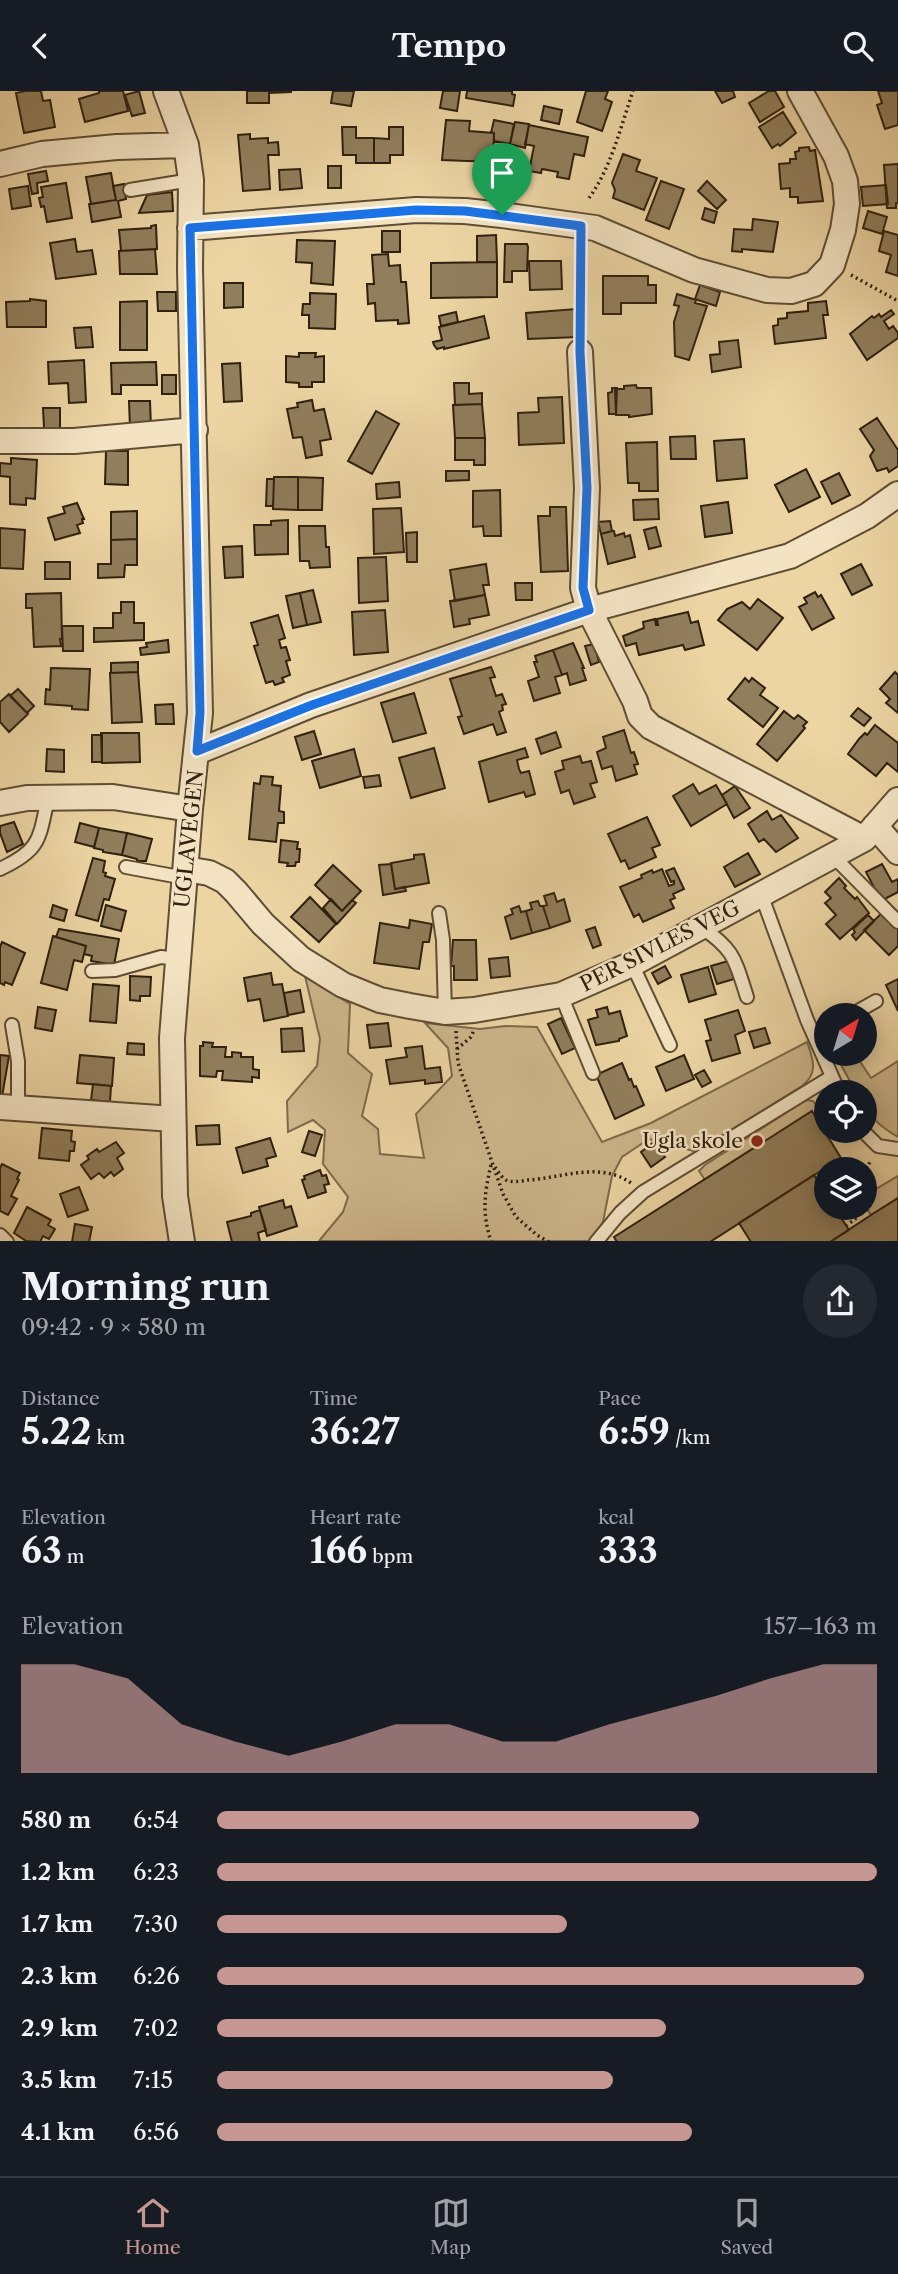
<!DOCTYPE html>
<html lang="en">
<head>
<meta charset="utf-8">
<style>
  :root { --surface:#171b24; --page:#242831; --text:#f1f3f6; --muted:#9ea1a6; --line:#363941; --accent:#c59692 }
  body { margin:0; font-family:"Libre Caslon Text",serif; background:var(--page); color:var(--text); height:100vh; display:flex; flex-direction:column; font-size:26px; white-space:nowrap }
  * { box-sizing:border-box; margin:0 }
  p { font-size:23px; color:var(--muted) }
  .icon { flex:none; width:38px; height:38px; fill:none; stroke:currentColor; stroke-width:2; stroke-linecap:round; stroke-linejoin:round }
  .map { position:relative; height:1150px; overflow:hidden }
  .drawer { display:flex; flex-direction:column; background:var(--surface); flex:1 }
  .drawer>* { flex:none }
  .needle { width:46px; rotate:38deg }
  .fabs { position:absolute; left:814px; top:912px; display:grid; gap:14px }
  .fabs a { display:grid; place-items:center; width:63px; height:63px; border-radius:50%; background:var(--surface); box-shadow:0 4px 18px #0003; font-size:35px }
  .pin { position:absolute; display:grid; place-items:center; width:60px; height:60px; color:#fff; margin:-72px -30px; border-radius:50% 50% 50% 0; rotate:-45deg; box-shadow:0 0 7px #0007 }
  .pin .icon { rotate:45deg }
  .round { display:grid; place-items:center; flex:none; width:74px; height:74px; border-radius:37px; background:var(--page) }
  .overview { display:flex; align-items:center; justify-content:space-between; height:119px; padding:0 21px }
  h1 { font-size:38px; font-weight:800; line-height:52px }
  .stats { display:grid; grid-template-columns:repeat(3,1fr); gap:10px; height:119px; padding:7px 21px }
  .stats div { display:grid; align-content:center }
  .stats b { font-size:35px; font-weight:800 }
  .stats small { font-size:19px; font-weight:400 }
  .stats p { font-size:19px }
  .chart { height:196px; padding:14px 21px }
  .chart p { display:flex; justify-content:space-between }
  .chart svg { width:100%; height:126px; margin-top:7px; fill:var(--accent); opacity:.7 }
  ul { padding:0 21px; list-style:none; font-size:23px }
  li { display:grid; grid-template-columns:112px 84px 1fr; align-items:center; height:52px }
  li i { height:18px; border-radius:9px; background:var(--accent) }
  header { display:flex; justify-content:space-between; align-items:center; height:91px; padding:0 21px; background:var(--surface); font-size:32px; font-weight:800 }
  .menu { display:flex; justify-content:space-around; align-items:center; height:98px; border-top:2px solid var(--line); background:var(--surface); font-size:19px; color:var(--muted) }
  .menu a { display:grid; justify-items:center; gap:4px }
  .menu .active { color:var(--accent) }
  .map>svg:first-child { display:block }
</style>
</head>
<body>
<header><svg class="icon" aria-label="back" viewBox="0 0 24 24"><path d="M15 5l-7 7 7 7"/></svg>Tempo<svg class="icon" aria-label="search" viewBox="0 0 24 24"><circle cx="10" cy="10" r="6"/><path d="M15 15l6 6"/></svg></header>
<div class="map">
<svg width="898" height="1151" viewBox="0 0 898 1151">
  <rect width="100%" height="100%" fill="#ecd4a3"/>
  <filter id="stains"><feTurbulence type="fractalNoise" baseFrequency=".00286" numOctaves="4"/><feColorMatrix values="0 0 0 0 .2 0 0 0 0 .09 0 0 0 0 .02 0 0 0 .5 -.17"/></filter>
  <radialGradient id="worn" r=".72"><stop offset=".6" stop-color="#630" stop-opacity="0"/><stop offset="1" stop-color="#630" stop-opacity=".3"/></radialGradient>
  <!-- green -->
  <path fill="#ccb58a" stroke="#7e6a4c" stroke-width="2" d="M305 885 350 913 348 962 372 983 362 1025 378 1038 380 1063 424 1067 416 1023 452 985 448 957 425 932 480 938 505 935 537 936 602 1051 651 1032 807 951C813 968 819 982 802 995L697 1061 649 1048 622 1066 612 1085 603 1131 589 1150H319L343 1121 348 1106 323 1073 325 1039 313 1029 288 1041 287 1010 317 975 320 948Z
    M835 963H855L871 987 898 970V1046C879 1035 864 1023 864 1001H856Z
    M806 1009 813 1010 821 1020 705 1089 699 1080 705 1074Z
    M898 1085V1107L871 1124 865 1114 864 1105Z"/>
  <!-- building -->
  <path fill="#917e5c" stroke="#2f200f" stroke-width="2" d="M26 0H41L43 10 50 9 55 36 24 42 16 2Z
    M99 0H123L128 20 85 31 79 8 99 2Z
    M139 0 145 22 132 25 125 4Z
    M247 0H291V1L269 2V12H247Z
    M333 0H354L351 15 331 12Z
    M443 0H460L457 20 440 17Z
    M467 0H512V3L515 4 513 15 466 7Z
    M586 0H608L605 8 612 11 602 40 577 31Z
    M715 0H733L735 6 722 12Z
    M769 0H775L784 16 760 31 749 12Z
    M878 0H898V34L885 38 877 14 882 12Z
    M544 15 562 19 559 33 541 29Z
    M783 21 796 42 780 55 778 53 772 57 759 36Z
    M446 29 470 30 469 40 494 42 493 71 442 69Z
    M494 29 514 33 510 53 494 50V42H491Z
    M515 31 529 33 525 57 510 53Z
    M529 34 588 46 584 65 574 63 569 88 557 86 558 81 542 78 541 82 529 80 534 55 525 53Z
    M342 36H356V47H374V72H356V64H343Z
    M389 36H403V64H390V72H374V47L389 48Z
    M250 43V48L268 47V52L278 51 279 64H268L270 98 243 100 238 44Z
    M809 56 810 60 815 59 823 110 798 112V106H790V97L781 98 779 73 790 72V68H796L795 61 799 60V57Z
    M623 63 640 69 636 80 657 87 644 119 613 107 615 99 612 92Z
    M898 73V112H896V117H887L884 74Z
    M328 75H341V97H328Z
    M300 78 302 97 280 99 279 79Z
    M46 80 48 90 37 92 38 102 32 103 28 83Z
    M111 82 116 109 91 113 86 86Z
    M661 90 684 98 669 138 646 129Z
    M707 90 726 109 717 118 698 100Z
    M66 92 72 127 47 131 44 115 41 116 39 107 43 106 41 96Z
    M124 93 126 108 118 110 121 126 92 131 89 113 116 109 113 95Z
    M886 94 888 113 863 115 861 96Z
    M28 95 31 115 12 118 9 98Z
    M172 101 173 120 139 122 147 104Z
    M705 117 717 121 714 132 702 128Z
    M868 120 887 126 882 143 863 137Z
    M753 128 778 131 773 161 742 158V161L732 160 734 138 752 139Z
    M156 134 157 158 121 160 119 139 151 137V135Z
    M382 140H400V161H382Z
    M884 140 898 144V185L886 181 891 164 879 160Z
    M496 144 497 171H477V145Z
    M75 148 77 161 92 159 96 183 56 188 50 152Z
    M297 149 335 150 333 194 311 192 312 172 296 171Z
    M505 153H527L528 156 527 180H512V191H504Z
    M155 158 157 183H120L119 160Z
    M388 163 389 175 400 174 401 191H406L409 232 398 233V229L376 230 375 212 368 213 367 193H374L372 164Z
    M529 170H561L562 198 530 199Z
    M497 171V206L431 207V172Z
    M603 185H648V194H656V212H621V223H603Z
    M224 192H243V216L224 217Z
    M700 194 720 201 716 215 695 208Z
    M157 201H176V220H158Z
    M310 202 336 203 335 238 309 237V224H302L303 213H310Z
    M677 203 696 209 695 212 707 215 689 269 675 265 674 231 679 215 674 214Z
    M30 208 46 210V236H7L6 211 30 210Z
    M147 210V259H120V211Z
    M826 210 828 224H823L826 247 775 253 773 235 778 234V228L787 227V222L808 220V212Z
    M576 218 578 246 528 248 526 222Z
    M891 219 894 223 884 230 889 238 893 235 898 242V247L867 269 850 243 872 225 874 227 879 223 881 226Z
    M456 221 458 231 441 235 439 225Z
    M484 225 489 247 444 258V256L437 258 434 254 433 251 442 249 439 236Z
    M91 236 93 256 76 257 74 237Z
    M738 249 741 276 712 281 710 264 720 263 719 251Z
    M299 262H316L315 266 324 265V291H312V296H299V292L286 291V265L299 266Z
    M84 269 86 311 69 312 68 292 49 293 48 271Z
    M156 271 157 294H121V303H112L111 272Z
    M240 272 242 310 224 311 222 273Z
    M162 284H176V303H162Z
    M454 292H469V303L482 302V313L455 314Z
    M636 294 637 297H651L652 323 629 326V324H616L615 298H624V295Z
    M612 297H617L616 323H609L608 302 612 301Z
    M562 306 564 352 519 354 518 322 539 321 538 307Z
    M312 309 314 320 324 318 331 348 320 350 322 364 306 367 302 346 293 347 287 318 298 316 297 312Z
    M129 310H150L151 337H130Z
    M482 313 485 347H455L453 314Z
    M43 317H60V337H44Z
    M376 320 399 333 372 383 348 370Z
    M877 327 898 359V375L889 381 887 377 877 380 870 365 874 359 860 338Z
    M695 345 696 368H671L670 346Z
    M455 347H485V374H474V369H455Z
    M744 348 747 387 717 390 714 350Z
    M657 351 658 400H639V392H628L626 352Z
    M106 360H128V394L105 393Z
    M11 367 37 369 35 408 26 407V414L10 413V386L0 385V372L11 373Z
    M806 378 820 406 789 421 775 394Z
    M446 380H469V389L446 390Z
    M839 382 850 404 832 413 821 391Z
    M274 386H298V419L273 418Z
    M298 386 323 387 322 419H298Z
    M267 388H274L273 415H266Z
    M399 391 400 406 377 408 376 393Z
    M500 399 501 445H484L483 435 473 436V400Z
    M658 408 659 428 634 429 633 409Z
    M728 411 732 442 705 446 701 415Z
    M77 412 84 428H82L83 432 77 434 80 442 55 449 48 427 65 422 63 416Z
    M550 416H566L568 480 541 481 538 425H550Z
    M401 417 404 461 374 463 373 418Z
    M137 420V448L111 449V421Z
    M288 429V463L255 464 254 434H271V430Z
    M610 430 612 440 601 443 598 431Z
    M299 435H325L326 456H329L330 476 310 477 309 470H300Z
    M656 436 661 455 649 458 644 439Z
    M0 437 25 439 23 478 0 477Z
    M612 440H614L615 445 624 442 625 446 630 444 635 466 608 473 601 443Z
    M417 441V471H407L406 442Z
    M137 448V474H125L124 486 98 487V473H111V449Z
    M242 455 243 486 225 487 223 456Z
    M386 466 388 510 359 512 358 467Z
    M45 471H70V488H45Z
    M486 473 489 494H483L485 504 455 510 450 479Z
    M861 473 872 494 852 504 841 483Z
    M515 492H532V509H516Z
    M313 499 321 531 307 534 300 502Z
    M815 501 818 506 821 504 834 527 812 539 799 516 807 512 804 507Z
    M61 502 62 548H60L61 555 34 556 32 517H26V503Z
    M300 502 307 534 293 537 286 505Z
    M485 504 489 524 469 528 470 533 454 536 450 510Z
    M758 508 783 527 757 559 718 529 727 518 742 511 750 518Z
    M121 511H134V532H144V549L94 551V537H113V522H121Z
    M385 519 388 561 354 564 352 521Z
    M688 521 691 532 698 530 704 554 685 559 683 554 639 564 636 552 626 555 623 545 644 537 643 531 655 528 656 534H658L657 528Z
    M278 524 285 547 279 549 281 557 286 556 290 569 286 570 290 584 282 587 284 591 275 594 273 590 266 592 254 555 258 554 251 532Z
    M62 535H83V560H63Z
    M168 549 169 561 141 564 140 557 147 556 146 552Z
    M573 552 584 577H582L586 589 570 594 567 582 562 584 553 559Z
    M594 553 599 571 591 574 585 555Z
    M553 559 562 584 555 586 560 602 534 610 528 590 539 586 534 571H537L535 565Z
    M138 571V581L111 582V572Z
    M491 576 495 586 490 587 496 605 502 603 506 613 502 614 503 619 499 621 506 641 497 644 493 633 464 643 458 626 462 625 450 588Z
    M51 577 90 578 88 619 72 618V615L45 613 46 598 50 599Z
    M138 581 142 631 112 632 110 582Z
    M895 581 898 584V622L886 612 890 608 880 598Z
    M745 587 749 591 752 587 765 597 760 604 778 617 763 636 728 608Z
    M18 598 34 615 27 622 10 605Z
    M414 602 426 642 393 651 381 612Z
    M9 603 28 623 9 641 0 631V611Z
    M173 613 174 633H156L155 614Z
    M858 617 871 627 864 635 851 625Z
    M784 620 794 628 798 624 807 631 803 635 805 637 777 670 757 653Z
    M875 634 898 652V681L887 672 876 685 848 663 859 648 865 642 867 644Z
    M624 639 631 662 634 661 638 673 634 674 637 683 616 690 612 675 602 678 597 661 606 657 603 646Z
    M314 640 321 663 302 669 295 646Z
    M556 641 561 656 541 663 536 648Z
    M101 642H139L140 671 102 672Z
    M92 644H102V671H92Z
    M434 657 445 697 411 707 399 667Z
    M525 657 528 666 517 669 519 678 521 682 529 680 535 703 526 706 524 701 489 711 479 671Z
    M47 658 64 659V681L46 680Z
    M354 658 361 685 320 697 312 670Z
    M580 665 582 672 591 670 597 691 590 693 595 706 574 713 569 699 561 702 555 681 564 678 562 670Z
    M379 684 381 695 365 697 363 686Z
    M261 685 273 686 272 694 281 695 279 720 284 721V732H278L276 751 249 748 254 692 260 693Z
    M693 693 699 703 716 694 727 713 691 735 673 705Z
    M735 695 750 717 734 727 722 704Z
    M767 720 772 729 781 724 798 747 776 761 764 748 759 751 748 733Z
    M647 726 660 754 652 757 656 766 629 778 625 769 621 771 608 743Z
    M14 731 23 753 7 761 0 742V735Z
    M80 732 99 737 94 756 75 751Z
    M99 737 127 742 122 764 103 761V759L94 757Z
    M127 742 152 748 146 770H137V768L122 764Z
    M281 749 298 751 297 758H300L299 771H296L295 775H287L288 772 279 771Z
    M748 762 760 783 735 796 724 776Z
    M424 763 429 792 395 798 391 772 414 768V764Z
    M93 767 105 770 103 781 106 782 105 785 115 788 109 809 104 808 98 830 76 824Z
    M391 773 395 798 405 796 406 800 383 804 379 774Z
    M882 773 892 791 898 788V801L881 810 866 781Z
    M333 774 361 800 342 820 315 794Z
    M674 777 684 798 673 803 675 807 670 809 674 817 643 831 639 823 634 826 620 796 642 787 641 784 652 779 653 782 662 778 669 795 674 793V790L671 791 666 780Z
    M839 787 846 795 844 797 855 808 857 806 869 822 840 848 826 833 836 824 825 812 831 807 825 801Z
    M554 802 557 811 564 808 570 830 550 837 543 815 547 814 544 805Z
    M310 806 336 833 319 851 291 826Z
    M331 808 342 820 352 809 356 812 337 833 323 817Z
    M538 810 540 815H543L550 837 532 842 526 820 532 818 530 812Z
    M53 814 67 819 64 830 50 826Z
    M106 814 126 820 121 840 101 835Z
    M519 815 521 821 526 820 532 842 511 848 505 826 513 823 511 818Z
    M884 820 898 824V855L889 864 864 839Z
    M868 824 874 830 856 849 852 844 855 841 853 838Z
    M410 829 432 833 429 851H423L419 878 374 872 380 832 409 837Z
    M595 836 601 854 593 857 586 839Z
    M59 838 119 848 114 874 91 870 92 865 84 863 86 855 56 846Z
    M53 845 86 855 82 871 74 869 67 899 41 892Z
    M453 849H476L477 889H454V875H451Z
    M2 851 25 862 12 894 5 891 4 894 0 892V856Z
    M508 866 510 885 491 887 489 868Z
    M728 870 734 888 717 893 711 875Z
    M665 875 671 886 658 893 652 882Z
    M708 876 716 903 689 911 681 884Z
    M271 882 273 894 282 893 288 925 264 930 260 908 248 910 244 887Z
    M130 885 151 886 150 905H140V910L130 909Z
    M898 888V920L886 894Z
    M93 893 119 895 116 932 90 930Z
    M300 899 304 921 288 924 284 902Z
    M38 916 56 919 52 940 35 937Z
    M607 916 609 923 620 920 627 945 619 948V950L596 954 588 929 598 926 596 919Z
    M738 919 745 940 735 944 740 962 712 970 706 950 711 949 705 929Z
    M561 927 575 957 562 963 548 933Z
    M388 932 391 955 370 957 367 934Z
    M302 937 304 960 282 961 281 938Z
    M765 937 770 952 754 957 749 941Z
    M203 951 213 952 212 956H226L225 966H232V961L241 962V966H253V978L259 979V987L252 986V991L222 989 223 980H217L216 986 200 985V955H203Z
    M128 952 144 953V964L127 963Z
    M422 955 425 978 440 976 442 991 425 993V989L390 993 386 969 407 966 405 957Z
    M0 964 9 965 2 1006H0Z
    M80 964 114 967 112 995 77 992Z
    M684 964 694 988 666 1000 656 976Z
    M622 972 629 989 631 988 634 996 636 995 644 1014 615 1028 596 984Z
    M704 979 711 991 702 996 695 984Z
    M93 993 111 995 110 1011 91 1009Z
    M812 1020 841 1067 710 1151H617L614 1146Z
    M219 1034 220 1053 197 1054 196 1035Z
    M42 1037 72 1040 71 1050 75 1051 74 1060H70L69 1070 39 1067Z
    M309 1040 322 1044 315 1065 302 1061Z
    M270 1047 276 1065 266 1068 268 1075 243 1082 236 1057Z
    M116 1051 124 1062 117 1067 123 1078 114 1085 111 1081 104 1087 99 1082 91 1088 81 1074 89 1068 87 1065 97 1058 99 1061Z
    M654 1051 665 1066 651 1076 641 1061Z
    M2 1073 20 1082 17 1088 19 1089 11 1105 17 1108 8 1124 0 1120V1077Z
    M320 1079 322 1085 326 1084 329 1093 324 1094 326 1101 308 1107 302 1089 305 1088 304 1085Z
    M814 1084 826 1103V1116H834L849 1139 830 1151H751L739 1132Z
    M79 1096 88 1119 68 1126 60 1103Z
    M898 1107V1151H830L871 1124Z
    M283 1109 285 1117 291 1115 297 1135 267 1145 259 1116Z
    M27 1116 51 1129 48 1134 55 1138 49 1148 43 1145 40 1151 26 1150 14 1142Z
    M260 1119 266 1139 258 1142 260 1151H232L227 1131 251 1125V1122Z
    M75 1133 92 1136 89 1151H72Z"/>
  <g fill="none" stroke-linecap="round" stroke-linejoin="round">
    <!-- lane casing -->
    <g stroke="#5e4d34" stroke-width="16">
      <path id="lane" d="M130 99 191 89
        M833 765 898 831
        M126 776 185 787
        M0 778C41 759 39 748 48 707
        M761 803 807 929 839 1001
        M439 822 443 849 445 921
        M701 836C735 859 735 869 747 906
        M632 873 670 954
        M92 880 115 879 161 866 178 868
        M561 904 593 982
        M851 924 876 910
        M12 934 18 970V1016
        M863 1040 878 1055 898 1058
        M0 1144 7 1151
        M596 1151 620 1122 643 1101 831 986"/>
    </g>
    <!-- street casing -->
    <g stroke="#5e4d34" stroke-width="28">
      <path id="street" d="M166 0 186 54 191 89 190 177 200 622 190 718 172 947 175 1105 182 1151
        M0 73 42 63 117 56 186 54
        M190 137 416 119 465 120 502 124 595 137 694 179 767 199 791 200 814 193 832 174 843 139 847 113 845 90 836 65 800 0
        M580 261 587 397 583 497 589 519 635 610 640 625 651 636 864 748
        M0 350H74L195 339
        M197 661 311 614 589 519 790 465 867 425 898 403
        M0 712 27 707 113 706 190 718
        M875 735 898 761
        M186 778 209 782 225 790 236 801 263 833 301 868 343 894 380 909 410 915 445 921 474 919 561 904 632 873 864 748 898 709
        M1 1016 173 1028"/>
    </g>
    <!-- path -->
    <path stroke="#2f200f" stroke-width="3.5" stroke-dasharray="2 3.5" stroke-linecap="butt" d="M589 107C611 77 621 35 633 0
      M851 184 898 210
      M580 241 581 155
      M456 940 458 972 503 1103 516 1126 537 1144 549 1151
      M457 958 471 946 474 939
      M822 1036 826 1033
      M491 1074C484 1104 482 1121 491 1151
      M495 1076C498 1080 501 1086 506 1089 512 1092 521 1090 528 1089 562 1087 600 1070 631 1092
      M864 1083 871 1069
      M846 1135 859 1125 858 1116"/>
    <!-- lane -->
    <use href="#lane" stroke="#f3e3c3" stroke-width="12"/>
    <!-- street -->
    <use href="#street" stroke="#f3e3c3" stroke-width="24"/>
  </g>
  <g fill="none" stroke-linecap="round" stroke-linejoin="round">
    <!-- route casing -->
    <g stroke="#fff" stroke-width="14">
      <path id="route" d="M416 119 465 120 581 135 580 261 587 397 583 497 589 519 312 614 197 660 200 622 190 137Z"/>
    </g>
    <!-- route -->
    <use href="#route" stroke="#1a73e8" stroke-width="9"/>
  </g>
  <!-- markers -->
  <circle fill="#8f2418" stroke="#f3e3c3" stroke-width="2.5" cx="757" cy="1050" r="7"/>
  <g text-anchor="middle" stroke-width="5" stroke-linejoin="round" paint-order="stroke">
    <!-- street labels -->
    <g font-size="21" fill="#2f200f" stroke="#f3e3c3">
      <text transform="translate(189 748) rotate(-84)" y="7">UGLAVEGEN</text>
      <text transform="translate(660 855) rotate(-27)" y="7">PER SIVLES VEG</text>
    </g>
    <!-- poi labels -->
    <g font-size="21" fill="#2f200f" stroke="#f3e3c3" text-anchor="end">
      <text x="743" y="1057">Ugla skole</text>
    </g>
  </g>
  <rect width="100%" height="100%" filter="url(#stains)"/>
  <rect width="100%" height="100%" fill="url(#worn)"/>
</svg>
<div class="fabs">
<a><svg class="needle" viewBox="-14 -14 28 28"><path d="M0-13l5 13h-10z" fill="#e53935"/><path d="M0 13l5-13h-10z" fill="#9ea1a6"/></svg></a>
<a><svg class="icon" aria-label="locate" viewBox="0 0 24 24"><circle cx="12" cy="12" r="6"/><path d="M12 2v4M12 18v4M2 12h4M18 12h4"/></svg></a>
<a><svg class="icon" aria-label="layers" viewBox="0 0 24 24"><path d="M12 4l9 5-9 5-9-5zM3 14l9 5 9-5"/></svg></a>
</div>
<div class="pin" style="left:502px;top:124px;background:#1e9e55"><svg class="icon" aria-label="arrive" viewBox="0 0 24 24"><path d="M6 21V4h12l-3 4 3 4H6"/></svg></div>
</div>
<section class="drawer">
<div class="overview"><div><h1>Morning run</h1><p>09:42 · 9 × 580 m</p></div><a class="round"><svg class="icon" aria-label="share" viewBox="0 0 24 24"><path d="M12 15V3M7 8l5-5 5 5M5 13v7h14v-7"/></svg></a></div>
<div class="stats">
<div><p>Distance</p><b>5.22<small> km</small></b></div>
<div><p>Time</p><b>36:27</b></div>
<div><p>Pace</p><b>6:59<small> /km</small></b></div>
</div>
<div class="stats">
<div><p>Elevation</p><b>63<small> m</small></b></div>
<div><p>Heart rate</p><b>166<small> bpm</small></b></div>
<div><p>kcal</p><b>333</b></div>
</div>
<div class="chart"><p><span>Elevation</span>157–163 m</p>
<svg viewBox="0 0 160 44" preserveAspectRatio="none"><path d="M0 44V6L10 6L20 11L30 27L40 33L50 38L60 33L70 27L80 27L90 33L100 33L110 27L120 22L130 17L140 11L150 6L160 6V44z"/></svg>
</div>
<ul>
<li><b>580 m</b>6:54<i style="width:73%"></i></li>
<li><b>1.2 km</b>6:23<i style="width:100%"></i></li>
<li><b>1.7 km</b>7:30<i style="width:53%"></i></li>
<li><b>2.3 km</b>6:26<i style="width:98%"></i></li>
<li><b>2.9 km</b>7:02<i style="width:68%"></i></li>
<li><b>3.5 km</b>7:15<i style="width:60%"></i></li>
<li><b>4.1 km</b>6:56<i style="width:72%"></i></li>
</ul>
</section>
<nav class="menu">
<a class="active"><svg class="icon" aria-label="home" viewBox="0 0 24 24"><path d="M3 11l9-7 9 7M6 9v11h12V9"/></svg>Home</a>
<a><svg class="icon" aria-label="map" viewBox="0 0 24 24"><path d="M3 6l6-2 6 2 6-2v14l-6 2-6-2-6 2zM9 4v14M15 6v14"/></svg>Map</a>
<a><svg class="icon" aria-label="saved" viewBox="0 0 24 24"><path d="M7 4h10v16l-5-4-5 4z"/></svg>Saved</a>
</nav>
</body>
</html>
